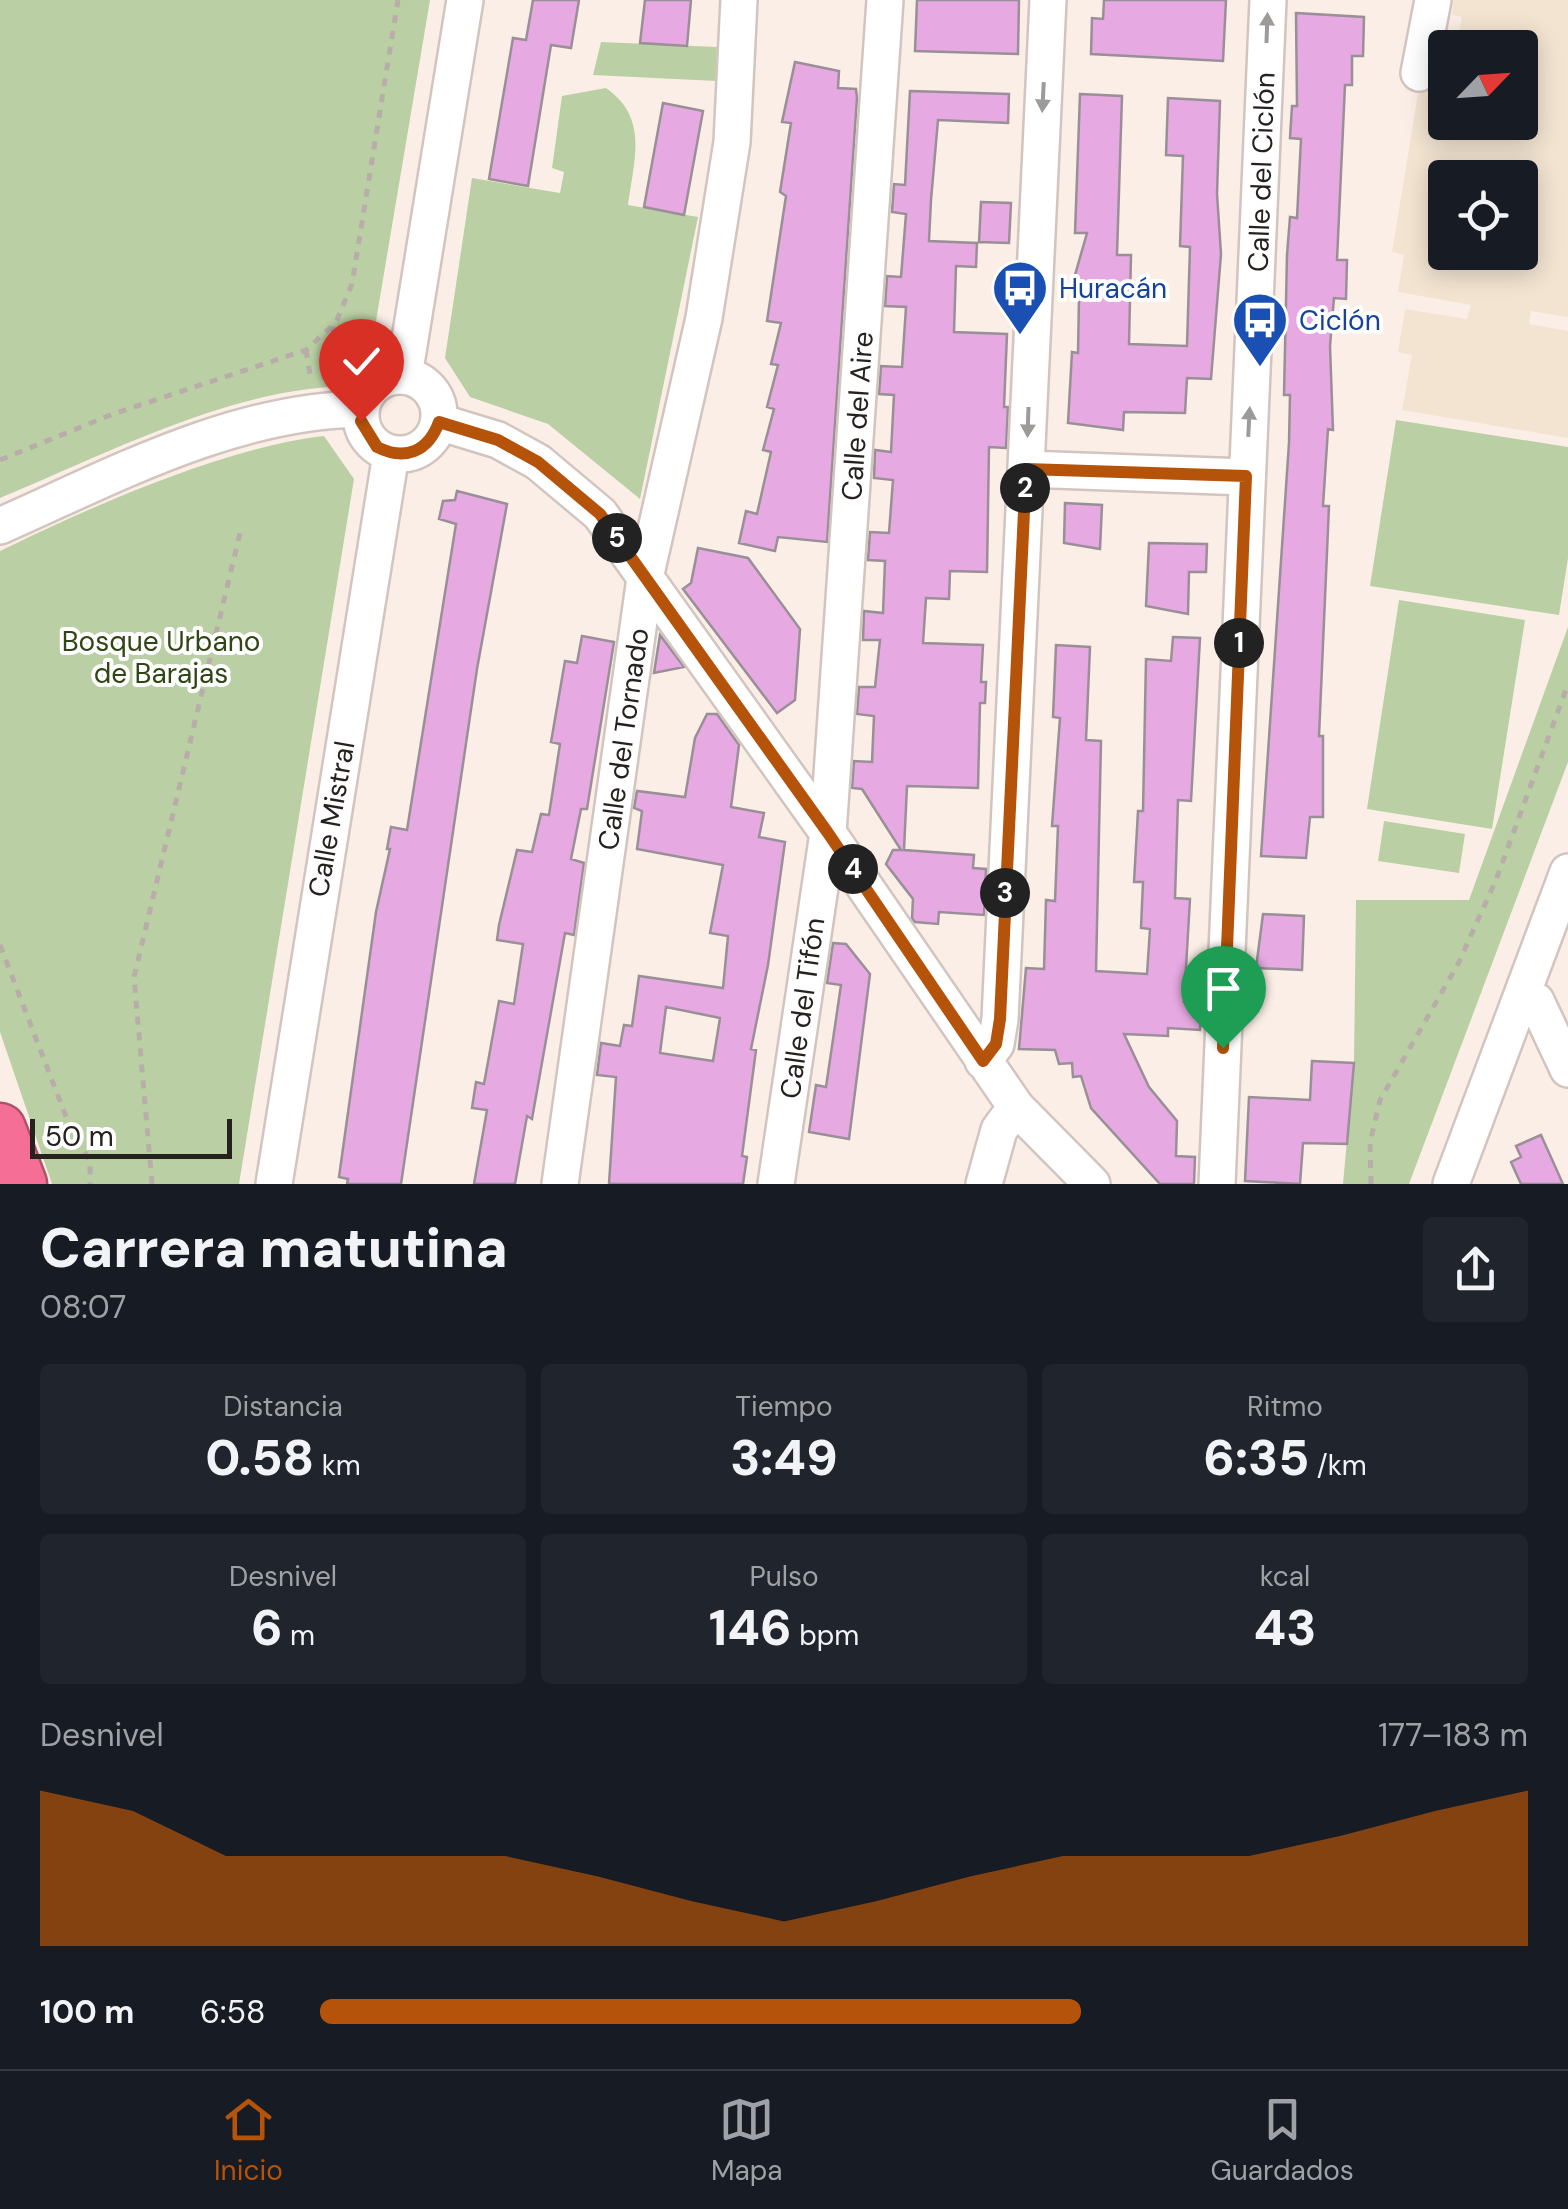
<!DOCTYPE html>
<html lang="es">
<head>
<meta charset="utf-8">
<style>
  :root { --surface:#171b24; --page:#20242c; --text:#f1f3f6; --muted:#9ea1a6; --line:#363941; --accent:#b45309 }
  body { margin:0; font-family:"DM Sans",sans-serif; background:var(--page); color:var(--text); height:100vh; display:flex; flex-direction:column; font-size:38px; white-space:nowrap }
  * { box-sizing:border-box; margin:0 }
  p { font-size:32px; color:var(--muted) }
  .icon { flex:none; width:55px; height:55px; fill:none; stroke:currentColor; stroke-width:2; stroke-linecap:round; stroke-linejoin:round }
  .map { position:relative; height:1184px; overflow:hidden }
  .side { display:flex; flex-direction:column; background:var(--surface); flex:1 }
  .side>* { flex:none }
  .needle { width:65px; rotate:65deg }
  .fabs { position:absolute; left:1428px; top:30px; display:grid; gap:20px }
  .fabs a { display:grid; place-items:center; width:110px; height:110px; border-radius:10px; background:var(--surface); box-shadow:0 5px 25px #0003; font-size:50px }
  .scale { position:absolute; left:30px; bottom:25px; width:202px; box-sizing:border-box; padding-left:10px; border:5px solid #26211f; border-top:0; font-size:28px; line-height:35px; white-space:nowrap; color:#26211f; -webkit-text-stroke:8px #fefefe; paint-order:stroke }
  .pin { position:absolute; display:grid; place-items:center; width:85px; height:85px; color:#fff; margin:-102px -42px; border-radius:50% 50% 50% 0; rotate:-45deg; box-shadow:0 0 10px #0007 }
  .pin .icon { rotate:45deg }
  .km { position:absolute; width:50px; height:50px; margin:-25px; border-radius:50%; background:#222; color:#fff; font-size:28px; line-height:50px; text-align:center }
  .round { display:grid; place-items:center; flex:none; width:105px; height:105px; border-radius:10px; background:var(--page) }
  .summary { display:flex; align-items:center; justify-content:space-between; height:170px; padding:0 40px }
  h1 { font-size:55px; font-weight:800; line-height:75px }
  .figures { display:grid; grid-template-columns:repeat(3,1fr); gap:15px; height:170px; padding:10px 40px }
  .figures div { display:grid; align-content:center; border-radius:10px; background:var(--page); text-align:center }
  .figures b { font-size:50px; font-weight:800 }
  .figures small { font-size:28px; font-weight:400 }
  .figures p { font-size:28px }
  .chart { height:280px; padding:20px 40px }
  .chart p { display:flex; justify-content:space-between }
  .chart svg { width:100%; height:180px; margin-top:10px; fill:var(--accent); opacity:.7 }
  ul { padding:0 40px; list-style:none; font-size:32px }
  li { display:grid; grid-template-columns:160px 120px 1fr; align-items:center; height:75px }
  li i { height:25px; border-radius:12px; background:var(--accent) }
  .dock { display:flex; justify-content:space-around; align-items:center; height:140px; border-top:2px solid var(--line); background:var(--surface); font-size:28px; color:var(--muted) }
  .dock a { display:grid; justify-items:center; gap:5px }
  .dock .selected { color:var(--accent) }
  .map>svg:first-child { display:block }
</style>
</head>
<body>
<div class="map">
<svg width="1568" height="1184" viewBox="0 0 1568 1184">
  <rect width="100%" height="100%" fill="#fbeee7"/>
  <!-- education -->
  <path fill="#f3e4d1" fill-rule="evenodd" d="M1454 0H1568V317L1531 311 1529 324 1568 331V438L1402 410 1412 355 1398 352 1405 309 1467 319 1471 305 1398 292 1404 255 1392 252 1419 87 1429 89 1437 37 1458 39 1462 17 1452 15ZM1445 48H1520V122H1445ZM1445 178H1520V252H1445Z"/>
  <!-- green -->
  <path fill="#bad0a4" d="M0 0H430L376 321 363 354 330 387C220 394 101 456 0 498Z
    M601 42 717 47 716 81 593 75Z
    M606 88C649 118 634 159 628 205L698 217 640 499 548 424 470 397 445 358 472 178 560 193 564 172 552 168 562 96Z
    M1396 420 1568 447V558L1559 615 1370 586Z
    M324 436 354 479 239 1184H52L0 1032V551C90 507 225 447 324 436Z
    M1399 600 1525 620 1492 829 1367 809Z
    M1568 627V762L1409 1184H1343L1354 1063 1356 900H1469Z
    M1384 821 1465 834 1459 873 1378 861Z"/>
  <!-- building -->
  <path fill="#e6a9e1" stroke="#998f97" stroke-width="2.5" fill-rule="evenodd" d="M533 0H579L571 48 551 45 528 186 489 179 513 38 526 40Z
    M645 0H691L687 46 640 43Z
    M917 0H1019L1018 54 915 51Z
    M1104 0H1226L1223 61 1091 54 1092 18 1103 19Z
    M1296 13 1364 17 1363 56H1352V85H1345L1337 260H1347L1346 299 1334 298 1330 346 1333 430 1328 429 1323 506H1329L1319 736H1323V817H1310L1306 858 1261 856 1289 443 1290 395H1284L1287 255 1290 217 1297 218 1301 139 1290 138 1292 106H1297Z
    M795 62 839 71 838 88 856 89 857 98 827 542 778 537 775 551 739 543 746 511 757 514 771 452 763 450 774 409 767 407 778 365 771 364 781 323 767 321 786 196 780 192 791 123 782 122Z
    M910 91 1009 94 1008 123 938 120 931 200 929 241 977 243 976 267 956 266 954 332 1007 334 1004 407H1008L1006 448 989 447 987 572 950 571 949 599 926 598 923 643 983 645 981 682H986L985 703H980L978 788 907 786 904 850 974 855 973 868 986 869 984 915 939 912 938 924 915 922 912 918 913 899 886 864 893 850H901L862 789 852 788 854 761 872 762 874 716 857 714 859 687H875L880 640H863L864 611 883 613 885 561 868 560 870 532 889 533 893 480 874 478 875 450 891 452 894 395 879 394 881 366 902 367 906 307 885 306 887 276 901 277 906 214 892 212 894 184 905 185Z
    M1080 94 1122 96 1117 255H1131L1129 344 1187 346 1190 247 1180 246 1183 156 1166 155 1168 98 1220 101 1217 194 1221 254 1211 379 1187 378 1185 413 1124 412 1123 430 1068 423 1072 352 1078 353 1079 297H1074L1075 275 1087 233H1075Z
    M663 103 703 111 684 215 644 207Z
    M981 202 1011 203 1009 243 979 242Z
    M457 491 507 504 477 669 401 1184H347L348 1179 339 1177 376 912 390 849H387L391 827 407 830 456 524 439 519 443 501 455 500Z
    M1065 503 1102 505 1100 549 1064 543Z
    M1149 543 1207 544 1206 572H1189L1188 614 1146 606Z
    M698 548 748 558 800 629 795 700 777 713 683 589 691 583Z
    M660 635 684 667 654 673Z
    M582 636 614 642 587 809H581L571 859 584 863 574 935 565 933 532 1119 527 1116 515 1184H474L487 1110 472 1108 476 1082 484 1084 499 1001 514 1004 523 944 497 940 499 925 517 850 532 852 541 814 549 815 560 744 551 742 565 661 577 663Z
    M1173 637 1200 638 1191 801 1178 800 1175 898 1190 899 1184 1002H1202L1200 1030 1168 1028V1036L1124 1034 1149 1087 1177 1121 1176 1156 1195 1157 1194 1184H1160L1091 1108 1081 1076 1073 1077 1072 1063 1059 1064 1055 1050 1019 1049 1026 968 1044 969 1046 900 1055 901 1058 826H1052L1060 718 1053 717 1056 645 1090 647 1086 740 1101 741 1096 971 1147 974 1150 929 1141 928 1143 882H1134L1138 811H1143L1146 659 1171 661Z
    M707 714H717L739 745 731 807 764 813 759 837 785 842 768 965 751 1049 756 1050 742 1156 747 1157 743 1184H609L616 1077 597 1075 601 1043 620 1046 624 1025 632 1026 639 976 723 988 728 936 710 933 723 865 637 849 642 811 634 808 637 791 685 797 695 738ZM666 1007 720 1018 713 1061 660 1053Z
    M1263 914 1304 916 1302 970 1256 968Z
    M833 943 846 944 870 974 849 1139 809 1132 816 1085 826 1087 841 985 827 983Z
    M1312 1061 1354 1063 1347 1144 1303 1143 1300 1184 1245 1181 1249 1097 1310 1100Z
    M1541 1135 1563 1184H1521L1511 1162 1521 1157 1516 1146Z"/>
  <g fill="none" stroke-linecap="round" stroke-linejoin="round">
    <!-- minor casing -->
    <g stroke="#d2c5bf" stroke-width="40">
      <path id="minor" d="M1419 73 1433 0
        M361 415a39 39 0 1 1 78 0a39 39 0 1 1-78 0Z
        M404 376 465 0
        M439 422 498 440 538 462 600 514 828 833 1016 1107 1092 1184
        M1026 469 1246 477
        M0 526C115 475 233 411 361 409
        M1522 995 1536 1001 1568 1069
        M983 1061 996 1044 1000 1019 1048 0
        M274 1184 391 454
        M560 1184 645 578 704 318 732 142 739 0
        M776 1184 828 833 885 0
        M984 1184 999 1130 1016 1107
        M1217 1184 1268 0
        M1451 1184 1568 872"/>
    </g>
    <!-- highway casing -->
    <g stroke="#ac536c" stroke-width="55">
      <path id="highway" d="M0 1129 21 1184"/>
    </g>
    <!-- path -->
    <path stroke="#b8ada8" stroke-width="5" stroke-dasharray="8 8" stroke-linecap="butt" d="M329 328 380 339
      M306 350 311 381
      M0 460 113 414 306 350 336 322 352 284 398 0
      M0 945 70 1127 90 1161V1184
      M152 1184 134 977 240 533
      M1371 1184 1370 1143 1380 1100 1458 964 1496 880 1568 684"/>
    <!-- minor -->
    <use href="#minor" stroke="#fff" stroke-width="35"/>
    <!-- highway -->
    <use href="#highway" stroke="#f46e95" stroke-width="50"/>
  </g>
  <!-- one-way arrows -->
  <defs><path id="oneway-solid" d="M-6-.8H1V-3.2L6.5 0L1 3.2V.8H-6Z" transform="scale(2.5)"/></defs>
  <g fill="#9d9b9a">
    <use href="#oneway-solid" transform="translate(1267 28) rotate(-88)"/>
    <use href="#oneway-solid" transform="translate(1043 97) rotate(93)"/>
    <use href="#oneway-solid" transform="translate(1028 422) rotate(92)"/>
    <use href="#oneway-solid" transform="translate(1249 422) rotate(-87)"/>
  </g>
  <g fill="none" stroke-linecap="round" stroke-linejoin="round">
    <!-- route casing -->
    <g stroke="#fff" stroke-width="20">
      <path id="route" d="M361 421 377 447C405 461 428 452 439 422L498 440 538 462 600 514 828 833 983 1061 996 1044 1000 1019 1026 469 1246 476 1223 1048"/>
    </g>
    <!-- route -->
    <use href="#route" stroke="#b45309" stroke-width="12"/>
  </g>
  <!-- icons -->
  <defs>
    <g id="bus-pin" transform="scale(2.875)"><path d="M0 17L-7.5 6A9.5 9.5 0 1 1 7.5 6Z" fill="#1a4fb4" stroke="#fefefe"/><path d="M-5-6H5V4H4V6H2V4H-2V6H-4V4H-5ZM-3.5-4V0h7V-4ZM-3.5 1.2v1.5H-2V1.2ZM2 1.2v1.5H3.5V1.2Z" fill="#fff"/></g>
  </defs>
  <g fill-rule="evenodd">
    <use href="#bus-pin" x="1020" y="288"/>
    <use href="#bus-pin" x="1260" y="320"/>
  </g>
  <g text-anchor="middle" stroke-width="8" stroke-linejoin="round" paint-order="stroke">
    <!-- street labels -->
    <g font-size="28" fill="#26211f" stroke="#fefefe">
      <text transform="translate(1261 172) rotate(-88)" y="10">Calle del Ciclón</text>
      <text transform="translate(857 416) rotate(-86)" y="10">Calle del Aire</text>
      <text transform="translate(623 739) rotate(-82)" y="10">Calle del Tornado</text>
      <text transform="translate(331 819) rotate(-80)" y="10">Calle Mistral</text>
      <text transform="translate(802 1008) rotate(-82)" y="10">Calle del Tifón</text>
    </g>
    <!-- transit labels -->
    <g font-size="28" fill="#164399" stroke="#fefefe" text-anchor="start">
      <text x="1059" y="298">Huracán</text>
      <text x="1299" y="330">Ciclón</text>
    </g>
    <!-- park labels -->
    <g font-size="28" fill="#304614" stroke="#fefefe">
      <text x="161" y="651">Bosque Urbano<tspan x="161" dy="32">de Barajas</tspan></text>
    </g>
  </g>
</svg>
<div class="fabs">
<a><svg class="needle" viewBox="-14 -14 28 28"><path d="M0-13l5 13h-10z" fill="#e53935"/><path d="M0 13l5-13h-10z" fill="#9ea1a6"/></svg></a>
<a><svg class="icon" aria-label="locate" viewBox="0 0 24 24"><circle cx="12" cy="12" r="6"/><path d="M12 2v4M12 18v4M2 12h4M18 12h4"/></svg></a>
</div>
<div class="scale">50 m</div>
<div class="pin" style="left:1223px;top:1048px;background:#1e9e55"><svg class="icon" aria-label="arrive" viewBox="0 0 24 24"><path d="M6 21V4h12l-3 4 3 4H6"/></svg></div>
<div class="pin" style="left:361px;top:421px;background:#d93025"><svg class="icon" aria-label="check" viewBox="0 0 24 24"><path d="M5 12l5 5 9-10"/></svg></div>
<b class="km" style="left:1239px;top:643px">1</b>
<b class="km" style="left:1025px;top:488px">2</b>
<b class="km" style="left:1005px;top:893px">3</b>
<b class="km" style="left:853px;top:869px">4</b>
<b class="km" style="left:617px;top:538px">5</b>
</div>
<section class="side">
<div class="summary"><div><h1>Carrera matutina</h1><p>08:07</p></div><a class="round"><svg class="icon" aria-label="share" viewBox="0 0 24 24"><path d="M12 15V3M7 8l5-5 5 5M5 13v7h14v-7"/></svg></a></div>
<div class="figures">
<div><p>Distancia</p><b>0.58<small> km</small></b></div>
<div><p>Tiempo</p><b>3:49</b></div>
<div><p>Ritmo</p><b>6:35<small> /km</small></b></div>
</div>
<div class="figures">
<div><p>Desnivel</p><b>6<small> m</small></b></div>
<div><p>Pulso</p><b>146<small> bpm</small></b></div>
<div><p>kcal</p><b>43</b></div>
</div>
<div class="chart"><p><span>Desnivel</span>177–183 m</p>
<svg viewBox="0 0 160 44" preserveAspectRatio="none"><path d="M0 44V6L10 11L20 22L30 22L40 22L50 22L60 27L70 33L80 38L90 33L100 27L110 22L120 22L130 22L140 17L150 11L160 6V44z"/></svg>
</div>
<ul>
<li><b>100 m</b>6:58<i style="width:63%"></i></li>
</ul>
</section>
<nav class="dock">
<a class="selected"><svg class="icon" aria-label="home" viewBox="0 0 24 24"><path d="M3 11l9-7 9 7M6 9v11h12V9"/></svg>Inicio</a>
<a><svg class="icon" aria-label="map" viewBox="0 0 24 24"><path d="M3 6l6-2 6 2 6-2v14l-6 2-6-2-6 2zM9 4v14M15 6v14"/></svg>Mapa</a>
<a><svg class="icon" aria-label="saved" viewBox="0 0 24 24"><path d="M7 4h10v16l-5-4-5 4z"/></svg>Guardados</a>
</nav>
</body>
</html>
